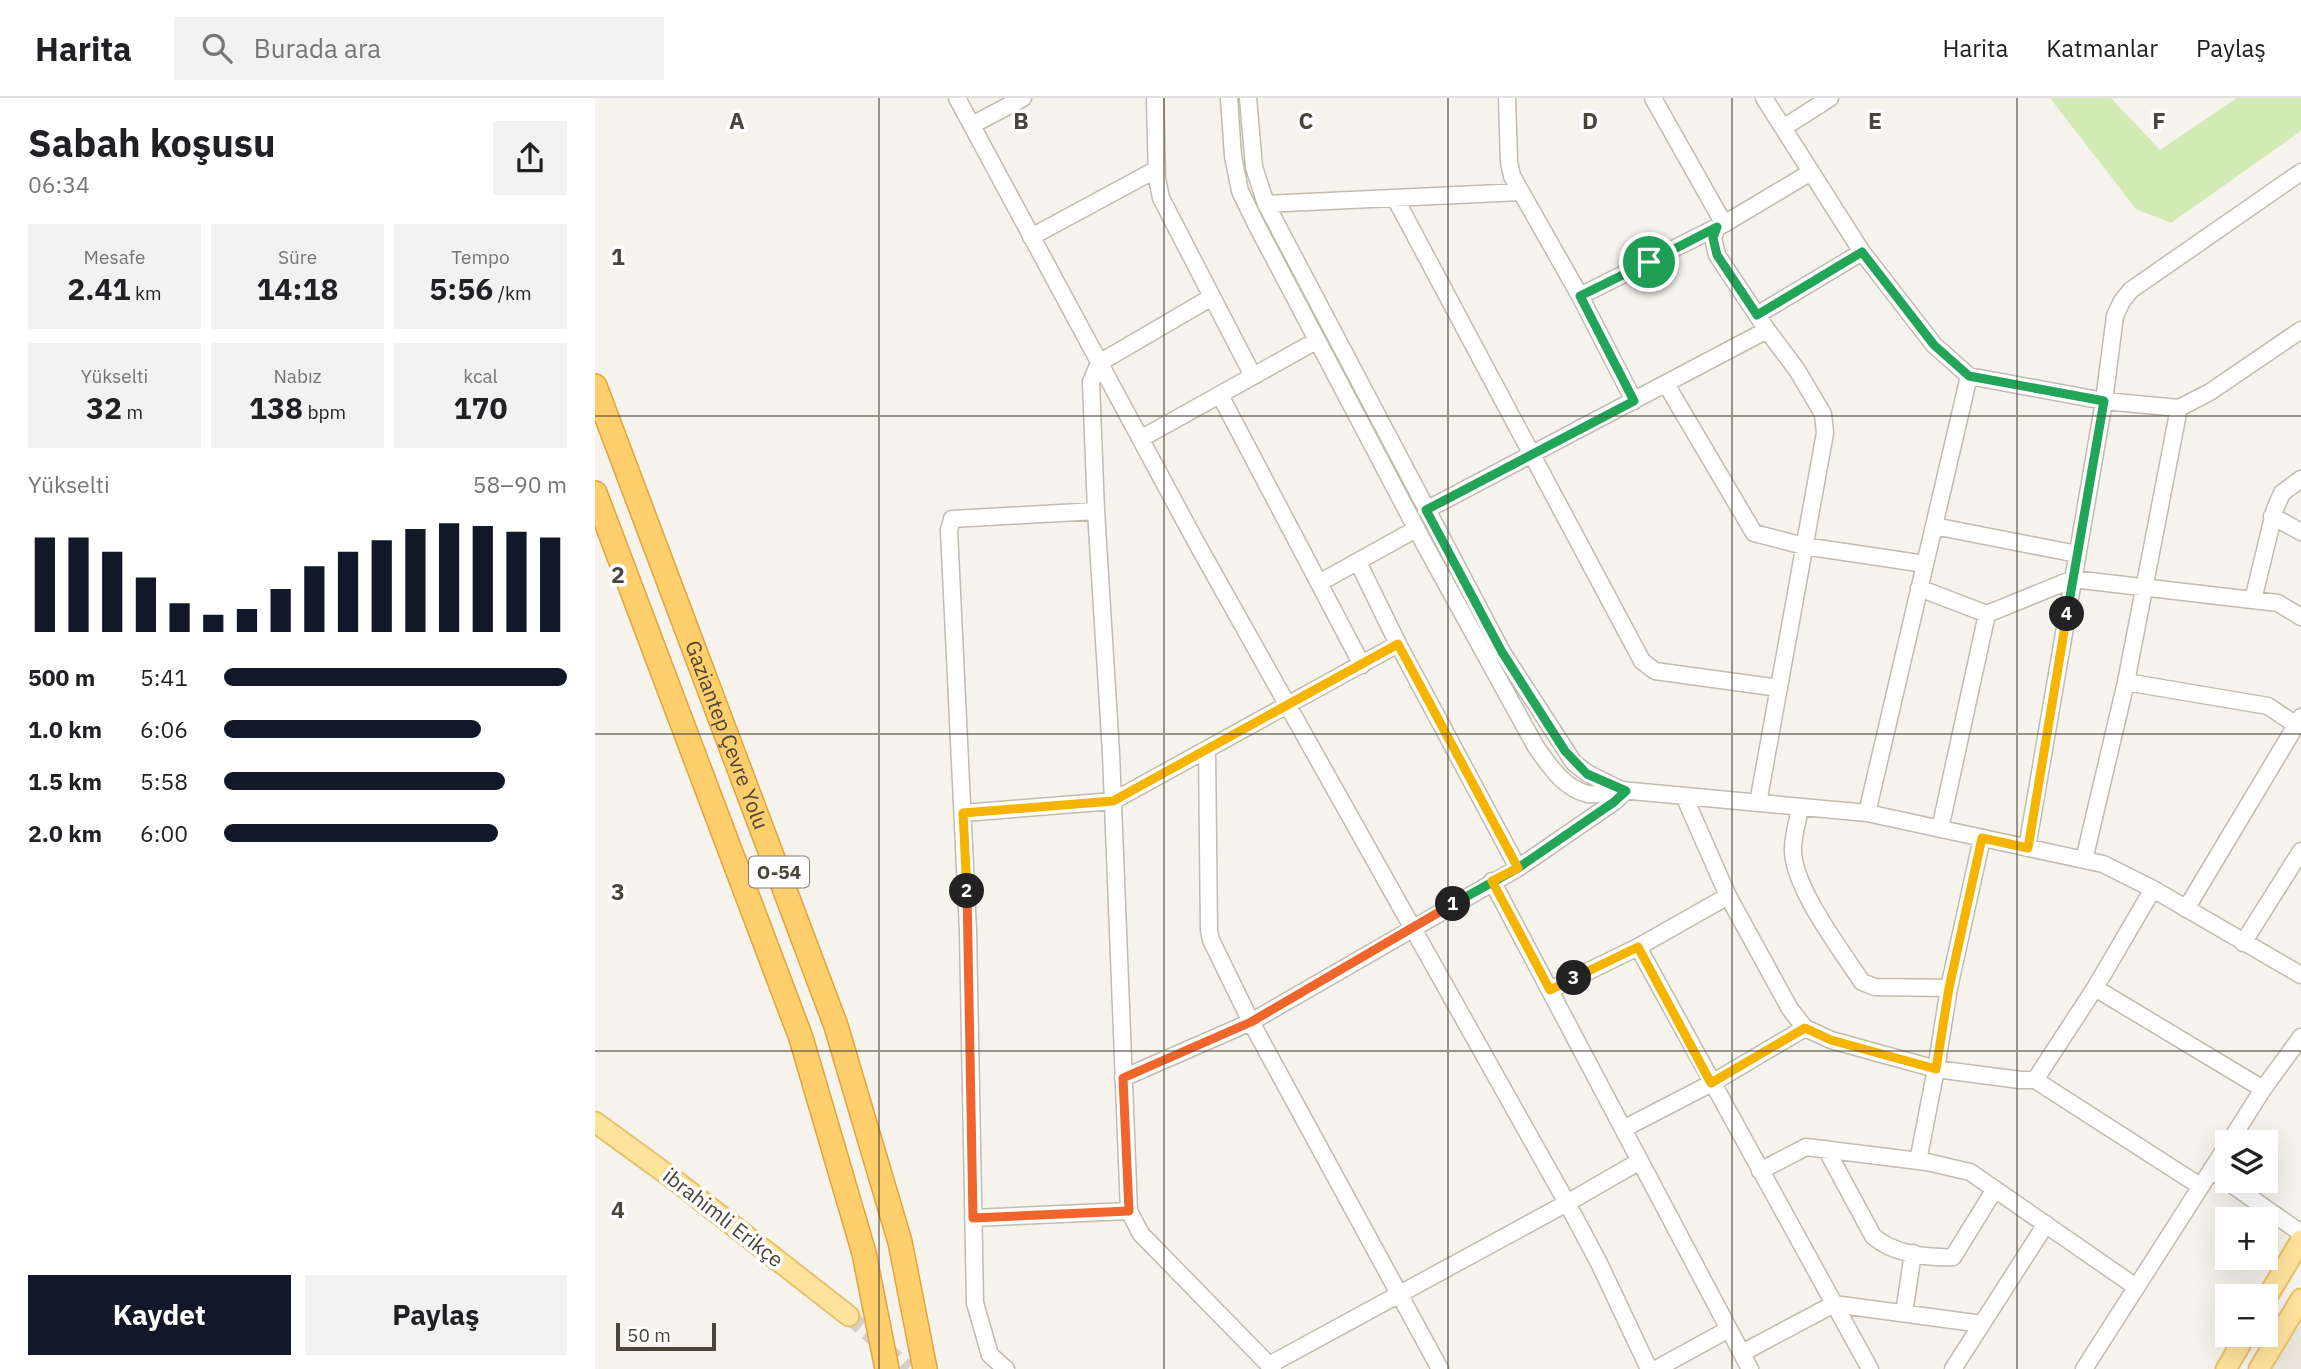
<!DOCTYPE html>
<html lang="tr">
<head>
<meta charset="utf-8">
<style>
  :root { --surface:#fff; --page:#f2f2f2; --text:#202124; --muted:#757577; --line:#e0e0e0; --accent:#111827 }
  body { margin:0; font-family:"IBM Plex Sans",sans-serif; background:var(--page); color:var(--text); height:100vh; display:flex; flex-direction:column; font-size:26px; white-space:nowrap }
  * { box-sizing:border-box; margin:0 }
  p { font-size:23px; color:var(--muted) }
  .icon { flex:none; width:38px; height:38px; fill:none; stroke:currentColor; stroke-width:2; stroke-linecap:round; stroke-linejoin:round }
  .map { position:relative; flex:1; overflow:hidden }
  .panel { display:flex; flex-direction:column; background:var(--surface); width:595px }
  .panel>* { flex:none }
  .tools { position:absolute; left:1620px; top:1032px; display:grid; gap:14px }
  .tools a { display:grid; place-items:center; width:63px; height:63px; border-radius:0px; background:var(--surface); box-shadow:0 7px 28px #0002; font-size:35px }
  .scale { position:absolute; left:21px; bottom:18px; width:100px; box-sizing:border-box; padding-left:7px; border:4px solid #4b4439; border-top:0; font-size:19px; line-height:24px; white-space:nowrap; color:#4b4439; -webkit-text-stroke:5px #fff; paint-order:stroke }
  .pin { position:absolute; display:grid; place-items:center; width:60px; height:60px; color:#fff; margin:-30px; border:4px solid #fff; border-radius:50%; box-shadow:0 2px 7px #0007 }
  .km { position:absolute; width:35px; height:35px; margin:-18px; border-radius:50%; background:#222; color:#fff; font-size:19px; line-height:35px; text-align:center }
  .round { display:grid; place-items:center; flex:none; width:74px; height:74px; border-radius:0px; background:var(--page) }
  .overview { display:flex; align-items:center; justify-content:space-between; height:119px; padding:0 28px }
  h1 { font-size:38px; font-weight:800; line-height:52px }
  .figures { display:grid; grid-template-columns:repeat(3,1fr); gap:10px; height:119px; padding:7px 28px }
  .figures div { display:grid; align-content:center; border-radius:0px; background:var(--page); text-align:center }
  .figures b { font-size:30px; font-weight:800 }
  .figures small { font-size:19px; font-weight:400 }
  .figures p { font-size:19px }
  .chart { height:196px; padding:14px 28px }
  .chart p { display:flex; justify-content:space-between }
  .chart svg { width:100%; height:126px; margin-top:7px; stroke:var(--accent); stroke-width:6 }
  .cta { display:flex; gap:14px; margin-top:auto; padding:14px 28px }
  .cta a { flex:1; height:80px; border-radius:0px; background:var(--accent); color:#fff; font-size:28px; font-weight:800; line-height:80px; text-align:center }
  .cta a+a { background:var(--page); color:var(--text) }
  ul { padding:0 28px; list-style:none; font-size:23px }
  li { display:grid; grid-template-columns:112px 84px 1fr; align-items:center; height:52px }
  li i { height:18px; border-radius:9px; background:var(--accent) }
  header { display:flex; align-items:center; gap:42px; box-sizing:border-box; height:98px; padding:0 35px; background:var(--surface); border-bottom:2px solid var(--line) }
  header strong { font-size:33px }
  nav { display:flex; gap:38px; margin-inline-start:auto; font-size:24px }
  .search { width:490px; height:63px; background:var(--page); display:flex; align-items:center; gap:18px; box-sizing:border-box; padding:0 24px; border-radius:0px; color:var(--muted); font-size:26px }
  main { display:flex; flex:1; min-height:0 }
  .map>svg:first-child { display:block }
</style>
</head>
<body>
<header>
<strong>Harita</strong>
<div class="search"><svg class="icon" aria-label="search" viewBox="0 0 24 24"><circle cx="10" cy="10" r="6"/><path d="M15 15l6 6"/></svg>Burada ara</div>
<nav><a>Harita</a><a>Katmanlar</a><a>Paylaş</a></nav>
</header>
<main>
<section class="panel">
<div class="overview"><div><h1>Sabah koşusu</h1><p>06:34</p></div><a class="round"><svg class="icon" aria-label="share" viewBox="0 0 24 24"><path d="M12 15V3M7 8l5-5 5 5M5 13v7h14v-7"/></svg></a></div>
<div class="figures">
<div><p>Mesafe</p><b>2.41<small> km</small></b></div>
<div><p>Süre</p><b>14:18</b></div>
<div><p>Tempo</p><b>5:56<small> /km</small></b></div>
</div>
<div class="figures">
<div><p>Yükselti</p><b>32<small> m</small></b></div>
<div><p>Nabız</p><b>138<small> bpm</small></b></div>
<div><p>kcal</p><b>170</b></div>
</div>
<div class="chart"><p><span>Yükselti</span>58–90 m</p>
<svg viewBox="0 0 160 44" preserveAspectRatio="none"><path d="M5 44V11M15 44V11M25 44V16M35 44V25M45 44V34M55 44V38M65 44V36M75 44V29M85 44V21M95 44V16M105 44V12M115 44V8M125 44V6M135 44V7M145 44V9M155 44V11"/></svg>
</div>
<ul>
<li><b>500 m</b>5:41<i style="width:100%"></i></li>
<li><b>1.0 km</b>6:06<i style="width:75%"></i></li>
<li><b>1.5 km</b>5:58<i style="width:82%"></i></li>
<li><b>2.0 km</b>6:00<i style="width:80%"></i></li>
</ul>
<div class="cta"><a>Kaydet</a><a>Paylaş</a></div>
</section>
<div class="map">
<svg width="1706" height="1271" viewBox="0 0 1706 1271">
  <rect width="100%" height="100%" fill="#f6f3ec"/>
  <!-- residential -->
  <path fill="#eae5da" d="M1706 1222V1271H1677Z"/>
  <!-- green -->
  <path fill="#d2eab5" d="M1455 0H1516L1565 52 1642 0H1706V33L1576 125 1541 111Z"/>
  <g fill="none" stroke-linecap="round" stroke-linejoin="round">
    <!-- minor-tunnel -->
    <path stroke="#d4d0c8" stroke-width="16" stroke-dasharray="16 8" stroke-linecap="butt" d="M254 1218 313 1271"/>
    <!-- minor casing -->
    <g stroke="#c2bbae" stroke-width="19">
      <path id="minor" d="M362 0 601 444 972 1105 1004 1165 1054 1271
        M560 0 562 80 566 100 658 278
        M634 0 638 58 645 93 662 128 831 449 941 649C954 667 969 691 993 696 1003 697 1016 694 1026 692L1272 715 1508 766 1558 791 1706 877
        M653 0 659 69 671 106 907 554 979 665 992 675 1026 692
        M912 0 914 64 917 78 985 198 1039 303
        M1058 0 1129 126 1122 129 1118 140 1122 157 1172 232 1202 272 1228 316 1230 335 1163 705
        M1169 0 1267 154 1339 247 1374 278 1509 303 1584 310 1615 294 1706 232
        M377 27 428 0
        M1188 30 1235 0
        M800 100 1047 563 1060 573 1184 590
        M671 106 926 94
        M1129 126 1216 74
        M436 139 562 71
        M985 198 1122 129
        M617 199 504 265 496 284 501 413 516 655 534 1113 546 1136 678 1271
        M1162 217 1267 154
        M1071 286 1159 435 1209 448 1330 466
        M625 297 767 567
        M547 340 721 243
        M831 412 1172 232
        M1677 418 1706 434
        M1339 428 1482 456
        M763 464 803 546
        M724 485 821 431
        M1324 490 1392 516 1478 481 1683 505 1706 519
        M1658 502 1680 411 1687 395 1706 381
        M1531 584 1673 608 1701 627
        M612 652 614 833 616 842 656 924 845 1271
        M1089 698 1133 798 1195 911 1210 930 1236 942 1341 971 1425 982H1440L1605 1088
        M1205 709C1203 723 1198 737 1198 751 1197 788 1246 852 1267 884L1280 889 1354 890
        M368 715 518 703 803 546 923 770
        M1272 715 1374 278
        M1345 731 1392 516
        M1432 750 1509 303 1520 218 1527 203 1536 192 1706 74
        M1489 762 1531 584 1584 310
        M897 783 1155 1271
        M1591 811 1706 619
        M1648 845 1706 753
        M1043 849 1275 1271
        M1500 890 1668 991
        M955 892 1043 849 1133 798
        M528 980 656 924 923 770 1019 704 1031 693
        M1440 982 1500 890 1558 791
        M1028 1031 1117 985 1210 930
        M1634 1045 1668 991 1706 939
        M1231 1051 1278 1138C1298 1156 1331 1160 1358 1159L1400 1091
        M1323 1063 1341 971 1354 890 1387 740
        M1616 1072 1706 1135
        M1165 1073 1211 1049 1332 1064 1375 1074 1541 1189
        M378 1120 534 1113
        M1309 1215 1318 1155
        M1147 1255 1239 1206 1387 1226
        M674 1267 972 1105 1045 1063
        M411 1271 395 1257 380 1205 373 833 354 432 357 421 501 413
        M1061 1271 1134 1231
        M1358 1271 1451 1126
        M1489 1271 1633 1046"/>
    </g>
    <!-- major casing -->
    <g stroke="#e6c16a" stroke-width="23">
      <path id="major" d="M0 1024 81 1083 254 1218
        M1671 1201 1706 1142
        M1631 1271 1651 1237
        M1664 1271 1706 1201"/>
    </g>
    <!-- highway casing -->
    <g stroke="#e0a43c" stroke-width="26">
      <g id="highway">
        <path id="s1" d="M0 288 241 928 305 1144 330 1271"/>
        <path d="M0 395 206 940 269 1155 292 1271"/>
      </g>
    </g>
    <!-- minor -->
    <use href="#minor" stroke="#fff" stroke-width="16"/>
    <!-- major -->
    <use href="#major" stroke="#ffe39c" stroke-width="19"/>
    <!-- highway -->
    <use href="#highway" stroke="#ffcf6e" stroke-width="23"/>
  </g>
  <g fill="none" stroke-linecap="round" stroke-linejoin="round">
    <!-- split-1 casing -->
    <g stroke="#fff" stroke-width="14">
      <path id="split-1" d="M858 806 923 770 1019 704 1031 693 992 676 970 653 907 554 831 412 1039 303 985 198 1054 164"/>
    </g>
    <!-- split-2 casing -->
    <g stroke="#fff" stroke-width="14">
      <path id="split-2" d="M372 793 378 1120 534 1113 528 980 656 924 858 806"/>
    </g>
    <!-- split-3 casing -->
    <g stroke="#fff" stroke-width="14">
      <path id="split-3" d="M372 793 368 715 518 703 803 546 923 770 897 783 955 892 979 880"/>
    </g>
    <!-- split-4 casing -->
    <g stroke="#fff" stroke-width="14">
      <path id="split-4" d="M979 880 1043 849 1116 985 1210 930 1236 942 1341 971 1354 890 1387 740 1433 750 1472 516"/>
    </g>
    <!-- split-5 casing -->
    <g stroke="#fff" stroke-width="14">
      <path id="split-5" d="M1054 164 1122 129 1118 140 1122 157 1162 217 1267 154 1339 247 1374 278 1509 303 1472 516"/>
    </g>
    <!-- split-1 -->
    <use href="#split-1" stroke="#22a559" stroke-width="9"/>
    <!-- split-2 -->
    <use href="#split-2" stroke="#f0652b" stroke-width="9"/>
    <!-- split-3 -->
    <use href="#split-3" stroke="#f5b400" stroke-width="9"/>
    <!-- split-4 -->
    <use href="#split-4" stroke="#f5b400" stroke-width="9"/>
    <!-- split-5 -->
    <use href="#split-5" stroke="#22a559" stroke-width="9"/>
  </g>
  <!-- grid -->
  <path fill="none" stroke="#4b4439" stroke-width="2" stroke-opacity="0.55" d="M284 0V1271M569 0V1271M853 0V1271M1137 0V1271M1422 0V1271M0 318H1706M0 636H1706M0 953H1706"/>
  <g text-anchor="middle" stroke-width="7" stroke-linejoin="round" paint-order="stroke">
    <!-- shield labels -->
    <rect fill="#fff" stroke="#817c74" stroke-width="2" x="154" y="758.5" width="60" height="31" rx="5"/>
    <g font-size="19" font-weight="bold" fill="#4b4439">
      <text x="184" y="781">O-54</text>
    </g>
    <!-- street labels -->
    <g font-size="21" fill="#4b4439" stroke="#fff">
      <text dy="7" stroke="none"><textPath href="#s1" startOffset="373">Gaziantep Çevre Yolu</textPath></text>
      <text transform="translate(128 1120) rotate(38)" y="7">ibrahimli Erikçe</text>
    </g>
  </g>
  <g font-size="23" text-anchor="middle" font-weight="bold" fill="#4b4439" stroke="#fff" stroke-width="7" stroke-linejoin="round" paint-order="stroke">
    <text x="142" y="31">A</text>
    <text x="426" y="31">B</text>
    <text x="711" y="31">C</text>
    <text x="995" y="31">D</text>
    <text x="1280" y="31">E</text>
    <text x="1564" y="31">F</text>
    <text x="23" y="167">1</text>
    <text x="23" y="485">2</text>
    <text x="23" y="802">3</text>
    <text x="23" y="1120">4</text>
  </g>
</svg>
<div class="tools">
<a><svg class="icon" aria-label="layers" viewBox="0 0 24 24"><path d="M12 4l9 5-9 5-9-5zM3 14l9 5 9-5"/></svg></a>
<a>+</a>
<a>−</a>
</div>
<div class="scale">50 m</div>
<div class="pin" style="left:1054px;top:164px;background:#1e9e55"><svg class="icon" aria-label="arrive" viewBox="0 0 24 24"><path d="M6 21V4h12l-3 4 3 4H6"/></svg></div>
<b class="km" style="left:858px;top:806px">1</b>
<b class="km" style="left:372px;top:793px">2</b>
<b class="km" style="left:979px;top:880px">3</b>
<b class="km" style="left:1472px;top:516px">4</b>
</div>
</main>
</body>
</html>
